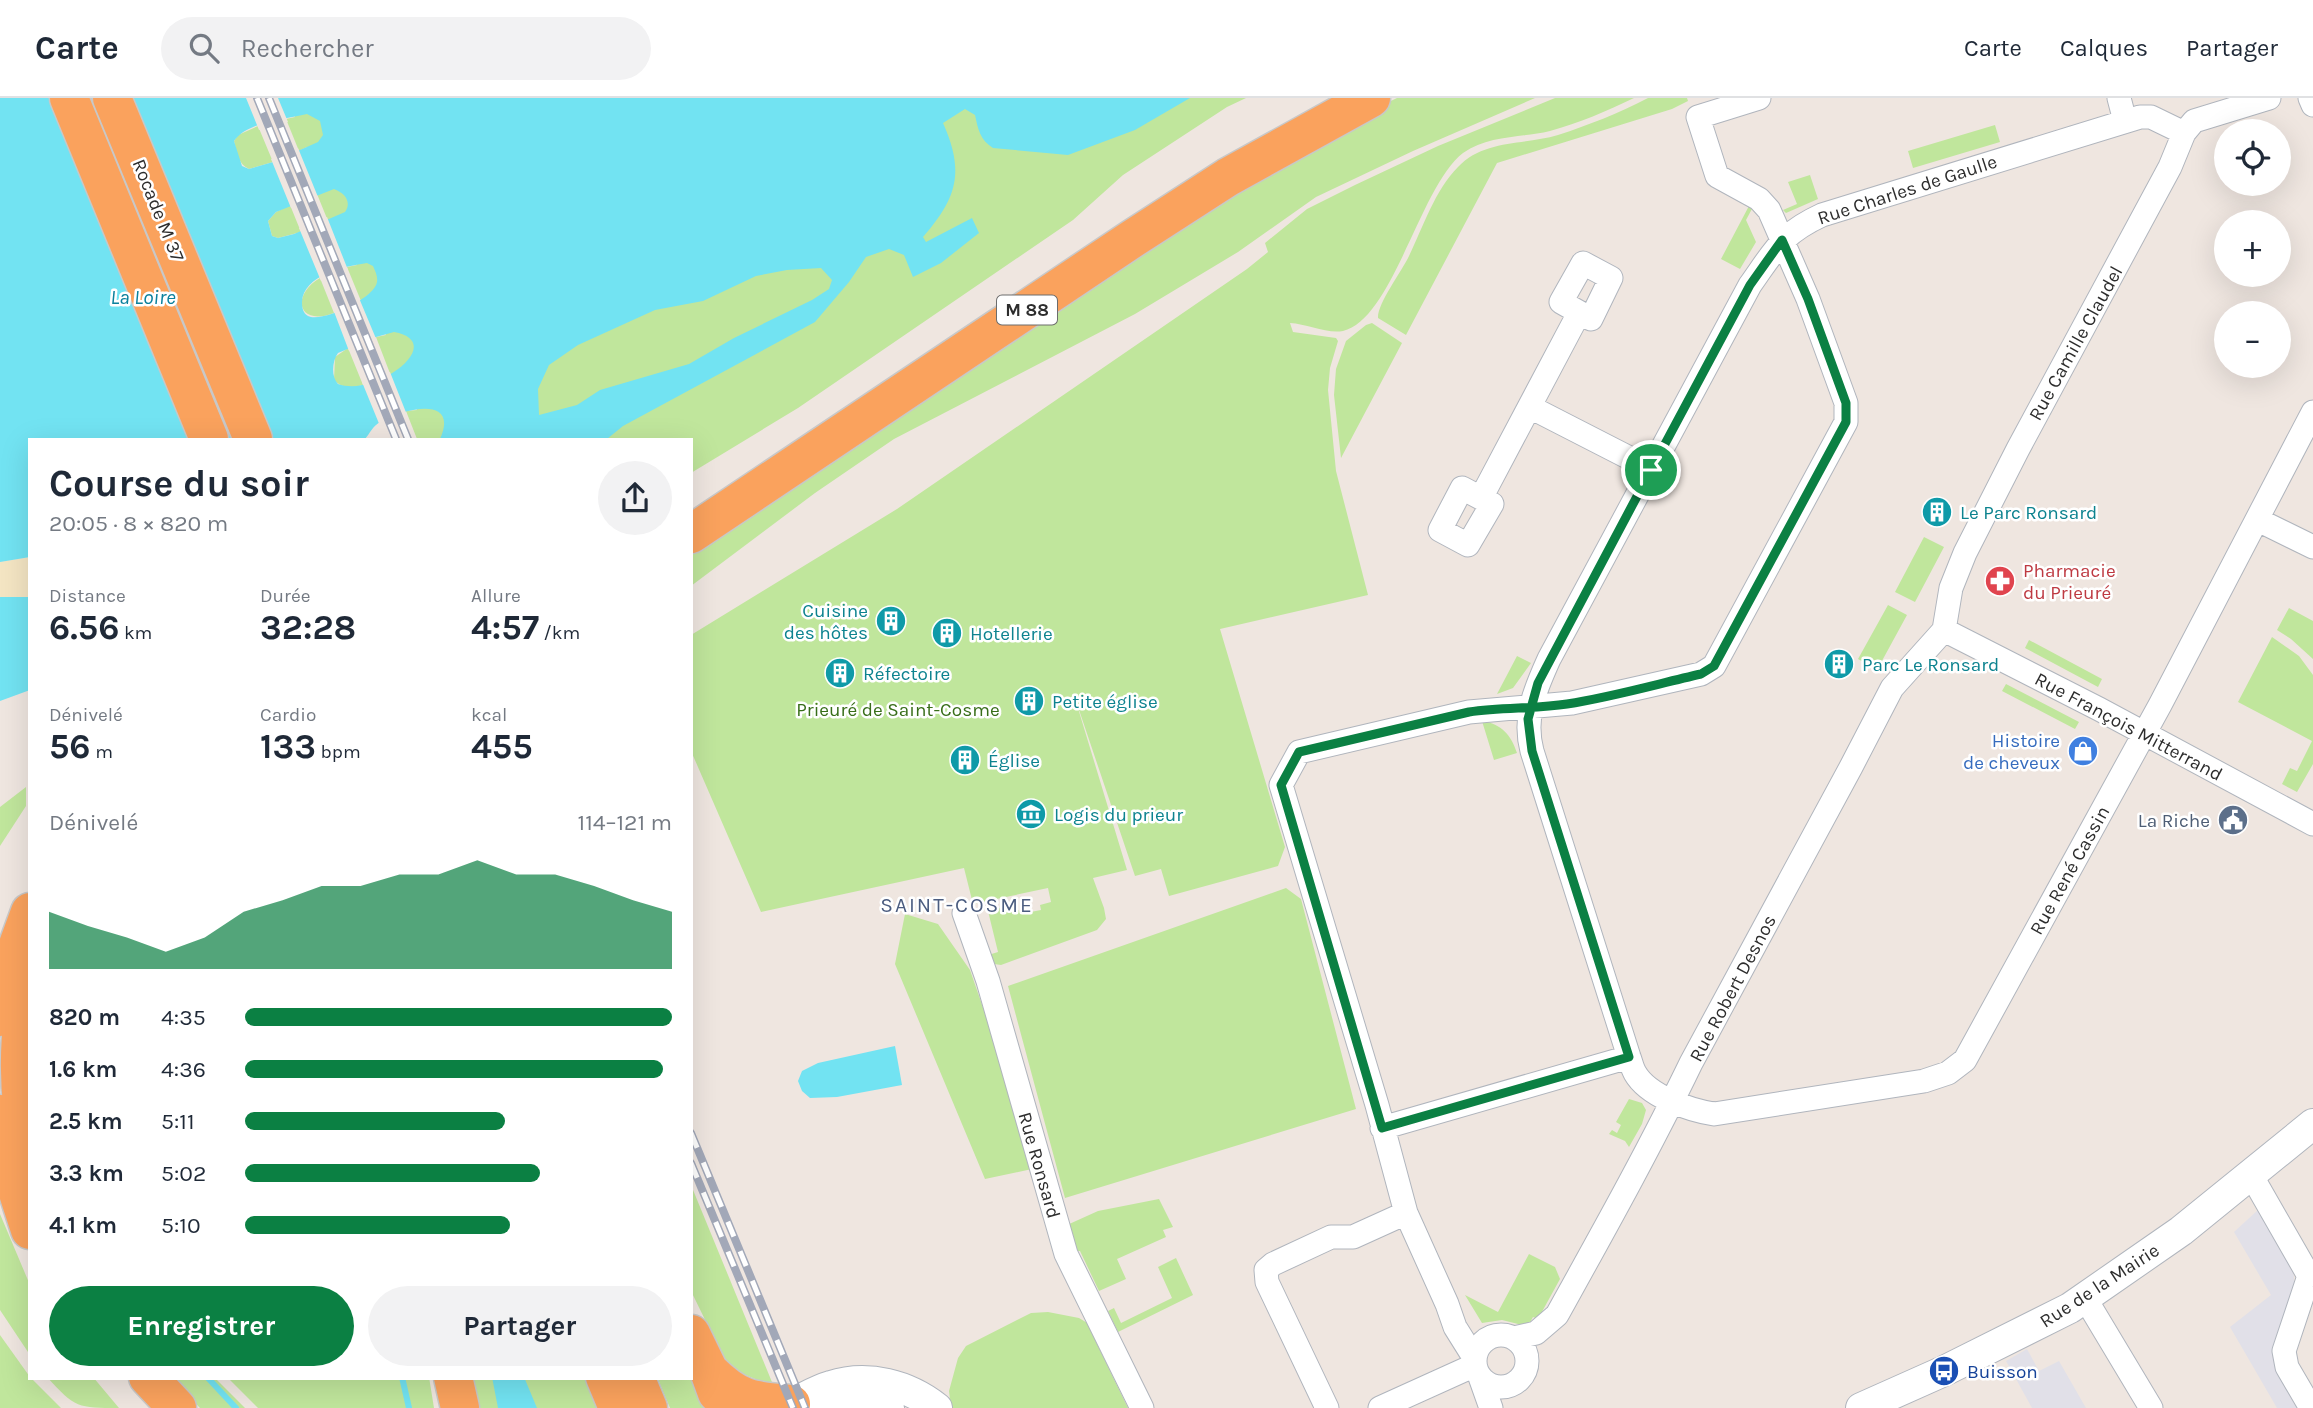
<!DOCTYPE html>
<html lang="fr">
<head>
<meta charset="utf-8">
<style>
  :root { --surface:#fff; --page:#f2f2f3; --text:#1f2937; --muted:#747a83; --line:#e0e1e3; --accent:#0b8043 }
  body { margin:0; font-family:Karla,sans-serif; background:var(--page); color:var(--text); height:100vh; display:flex; flex-direction:column; font-size:26px; white-space:nowrap }
  * { box-sizing:border-box; margin:0 }
  p { font-size:23px; color:var(--muted) }
  .icon { flex:none; width:38px; height:38px; fill:none; stroke:currentColor; stroke-width:2; stroke-linecap:round; stroke-linejoin:round }
  .map { position:relative; flex:1; overflow:hidden }
  .side { position:absolute; left:28px; top:340px; width:665px; height:942px; display:flex; flex-direction:column; background:var(--surface); border-radius:0px; box-shadow:0 7px 28px #0002 }
  .side>* { flex:none }
  .fabs { position:absolute; left:2214px; top:21px; display:grid; gap:14px }
  .fabs a { display:grid; place-items:center; width:77px; height:77px; border-radius:50%; background:var(--surface); box-shadow:0 7px 28px #0002; font-size:35px }
  .pin { position:absolute; display:grid; place-items:center; width:60px; height:60px; color:#fff; margin:-30px; border:4px solid #fff; border-radius:50%; box-shadow:0 2px 7px #0007 }
  .round { display:grid; place-items:center; flex:none; width:74px; height:74px; border-radius:37px; background:var(--page) }
  .overview { display:flex; align-items:center; justify-content:space-between; height:119px; padding:0 21px }
  h1 { font-size:38px; font-weight:700; line-height:52px }
  .figures { display:grid; grid-template-columns:repeat(3,1fr); gap:10px; height:119px; padding:7px 21px }
  .figures div { display:grid; align-content:center }
  .figures b { font-size:35px; font-weight:700 }
  .figures small { font-size:19px; font-weight:400 }
  .figures p { font-size:19px }
  .chart { height:196px; padding:14px 21px }
  .chart p { display:flex; justify-content:space-between }
  .chart svg { width:100%; height:126px; margin-top:7px; fill:var(--accent); opacity:.7 }
  .action { display:flex; gap:14px; margin-top:auto; padding:14px 21px }
  .action a { flex:1; height:80px; border-radius:42px; background:var(--accent); color:#fff; font-size:28px; font-weight:700; line-height:80px; text-align:center }
  .action a+a { background:var(--page); color:var(--text) }
  ul { padding:0 21px; list-style:none; font-size:23px }
  li { display:grid; grid-template-columns:112px 84px 1fr; align-items:center; height:52px }
  li i { height:18px; border-radius:9px; background:var(--accent) }
  header { display:flex; align-items:center; gap:42px; box-sizing:border-box; height:98px; padding:0 35px; background:var(--surface); border-bottom:2px solid var(--line) }
  header strong { font-size:33px }
  nav { display:flex; gap:38px; margin-inline-start:auto; font-size:24px }
  .search { width:490px; height:63px; background:var(--page); display:flex; align-items:center; gap:18px; box-sizing:border-box; padding:0 24px; border-radius:38px; color:var(--muted); font-size:26px }
  .map>svg:first-child { display:block }
</style>
</head>
<body>
<header>
<strong>Carte</strong>
<div class="search"><svg class="icon" aria-label="search" viewBox="0 0 24 24"><circle cx="10" cy="10" r="6"/><path d="M15 15l6 6"/></svg>Rechercher</div>
<nav><a>Carte</a><a>Calques</a><a>Partager</a></nav>
</header>
<div class="map">
<svg width="2313" height="1310" viewBox="0 0 2313 1310">
  <rect width="100%" height="100%" fill="#efe6e0"/>
  <!-- industrial -->
  <path fill="#e1e0e8" d="M2259 1111 2290 1166 2294 1178V1193L2276 1241 2299 1310H2277L2230 1229 2271 1197 2234 1134Z
    M2027 1251 2039 1273 2059 1263 2086 1310H2032L2006 1263Z"/>
  <!-- green -->
  <path fill="#c0e69c" d="M287 0H1246L1227 9 1123 77 1073 122 798 310 691 375V341H417L406 313 417 312 401 271 391 278 376 239 386 237 369 196 361 203 347 169 357 167 337 119 328 123 317 96 326 93 307 49 299 53 286 21 295 19Z
    M1397 0H1535L1413 53 1316 99 1238 154 1135 216 894 341 815 395 691 488V449L1337 29Z
    M1555 0H1634C1607 13 1579 25 1550 33 1521 40 1489 37 1463 55 1420 88 1393 221 1343 233 1327 236 1307 226 1290 225L1293 234 1336 240 1338 243 1330 270 1328 292 1336 373 1368 497 1220 531 1285 749 1278 768 1169 798 1161 771 1135 778 1074 597 1127 772 1093 780 1104 810 1106 821 1097 832 1001 867 994 866 985 858 998 854 988 813 1011 807 1012 813 1019 812 1020 816 1041 812 1040 807 1051 804 1048 790 973 806 964 770 761 814 691 653V537L897 411 1247 171 1268 154 1265 145 1307 111 1355 87 1438 48Z
    M1648 0H1687L1688 3 1672 11 1497 65 1406 237 1378 220C1377 206 1402 173 1409 158 1423 129 1435 92 1458 69 1484 41 1525 47 1558 37 1589 27 1619 15 1648 0Z
    M1995 27 2000 44 1913 70 1908 53Z
    M258 28 273 64 249 71C238 66 237 55 234 43L238 37Z
    M1810 77 1818 101 1786 115 1783 112 1797 106 1788 84Z
    M1750 106 1753 109 1746 122 1756 144 1740 171 1721 161Z
    M290 107 301 134 278 140 272 138 268 123 276 114Z
    M320 180 334 215C297 229 291 197 320 180Z
    M1372 225 1402 245 1341 360 1334 297 1336 271 1346 243 1366 227Z
    M348 250 363 287C353 290 342 291 334 282L335 259Z
    M1924 439 1944 449 1915 504 1895 494Z
    M1888 507 1907 517 1877 572 1858 561Z
    M2289 510 2313 523V561L2291 541 2277 532Z
    M2272 539 2299 558 2313 577V666L2297 694 2282 686 2290 670 2297 673 2312 643 2238 604Z
    M2029 542 2102 581 2098 589 2025 550Z
    M1517 558 1531 565 1513 590 1497 596Z
    M2006 586 2079 624 2075 631 2002 593Z
    M1482 623C1502 626 1511 637 1517 655L1494 662Z
    M26 689V708L0 748V709Z
    M1286 790 1301 801 1356 1011 1065 1100 1008 888Z
    M905 816 938 826 970 872 1003 967 1032 1071 985 1081 895 866Z
    M1629 1001 1642 1005 1646 1012 1642 1026 1629 1049 1625 1043 1609 1036 1612 1032 1617 1035 1621 1027 1616 1024Z
    M691 1087 774 1289 722 1267 711 1234 691 1193Z
    M1159 1101 1173 1129 1163 1132 1166 1139 1117 1161 1126 1181 1099 1193 1080 1153H1075L1067 1127 1098 1113Z
    M0 1116 30 1187V1257L0 1212Z
    M1529 1156 1555 1169 1560 1181 1538 1221 1533 1219 1529 1226 1522 1227 1502 1222 1482 1225 1465 1197 1498 1214Z
    M1176 1160 1193 1197 1118 1234 1108 1213 1114 1210 1121 1225 1172 1200 1158 1169Z
    M1048 1214 1079 1220 1094 1229 1095 1242 1128 1310H951L949 1293 958 1260 966 1248 1031 1215Z
    M0 1237 30 1279 61 1310H0Z
    M47 1279H93L119 1310C78 1310 75 1310 47 1279Z
    M171 1279H214L245 1310H200Z
    M227 1279H429L434 1310H258Z
    M471 1279H587L600 1310H477Z
    M657 1279H691L708 1310H670Z"/>
  <!-- sand -->
  <path fill="#f4e5c3" d="M30 459V499H0V464Z"/>
  <!-- water -->
  <path fill="#72e3f2" fill-rule="evenodd" d="M0 0H1190L1135 32 1068 57 993 50C980 42 978 31 975 17L965 11 943 25C965 74 957 100 923 139L926 144 972 120 979 135 941 165 913 179 904 157 889 151 866 159 849 184 815 224 623 328 607 341H440C460 296 402 311 380 324 373 328 370 335 365 341H30V459L0 464ZM307 16 320 23 323 37 318 44 273 64 249 71 242 68 234 43C247 24 285 21 307 16ZM334 91C345 95 352 104 345 114L294 136 278 140 272 138 268 123 276 114ZM367 165 373 168C375 173 378 178 377 184 375 200 322 225 308 218 303 215 302 210 302 204 303 177 346 168 367 165ZM821 170 832 182 829 191 812 202 734 240 689 266 600 292 577 307 539 317 538 291 549 267 578 247 655 212 703 203 756 178 787 172ZM394 234C449 244 376 300 338 286 331 279 332 263 338 255L376 239Z
    M0 499H30V592L0 603Z
    M895 948 902 987 837 999 810 1000 802 993 798 983 802 973 818 965Z
    M492 1279H524L537 1310H498Z"/>
  <!-- pier -->
  <path fill="#efe6e0" d="M246 0H278L288 24 259 32Z
    M298 50 318 99 291 110 271 61Z
    M327 119 348 172 321 183 299 130Z
    M359 200 377 243 349 253 333 211Z
    M390 274 407 317 380 328 362 284Z"/>
  <g fill="none" stroke-linecap="round" stroke-linejoin="round">
    <!-- stream -->
    <path stroke="#72e3f2" stroke-width="6" d="M207 1279 236 1310
      M402 1279 409 1310"/>
    <!-- minor casing -->
    <g stroke="#b0b5bd" stroke-width="25">
      <path id="minor" d="M2119 0 2125 23
        M2269 0 2194 23 2184 35 2151 19H2140L1822 117C1781 136 1775 152 1750 187L1549 561C1535 592 1523 619 1532 653L1629 959C1631 964 1632 970 1635 975 1648 998 1689 1012 1714 1016L1924 983 1948 975 1965 962 2160 607 2313 314
        M2310 0 2313 7
        M1583 165 1611 180 1591 221 1561 204Z
        M1530 309 1651 371
        M1462 390 1492 406 1468 447 1440 432Z
        M1481 400 1579 215
        M2258 422 2313 449
        M1944 532 2099 611 2313 726
        M964 815 988 883 1066 1156 1142 1310
        M1382 1030 1629 959
        M2250 1075 2309 1178
        M2085 1200 2151 1310
        M1475 1263a26 26 0 1 1 52 0a26 26 0 1 1-52 0Z
        M1514 1240 1536 1235 1557 1217C1603 1134 1650 1050 1691 965L1851 669 1892 590 1944 532 1951 490 1965 455 2018 351 2170 69 2184 35
        M1475 1261 1455 1229 1447 1206 1406 1115 1377 1007 1281 687 1299 654 1469 614 1572 605 1701 576 1714 568 1846 324V305L1808 201 1769 112 1759 101 1717 78 1698 19 1759 0
        M1480 1279 1491 1310
        M1327 1310 1267 1184 1266 1172 1273 1166 1331 1139H1353L1406 1115
        M1380 1310 1475 1267
        M2311 1310 2287 1269 2284 1253 2309 1178 2313 1176"/>
    </g>
    <!-- tertiary casing -->
    <g stroke="#b0b5bd" stroke-width="32">
      <path id="tertiary" d="M791 1306C804 1300 817 1292 831 1288 868 1276 908 1287 937 1310
        M831 1310 855 1305 889 1310
        M1861 1310 1944 1273 2070 1210 2181 1133 2313 1026"/>
    </g>
    <!-- trunk casing -->
    <g stroke="#c8c8c8" stroke-width="41">
      <path id="trunk" d="M69 0 209 341
        M112 0 253 341
        M691 436 1132 141 1228 79 1371 0
        M30 886C16 939 17 998 30 1051
        M0 919 8 874 30 814
        M1 1016 8 1064 30 1132
        M691 1236 709 1273 717 1295
        M709 1273C738 1302 751 1303 791 1306
        M148 1279 177 1310
        M453 1279 460 1310
        M605 1279 618 1310
        M635 1279 648 1310"/>
    </g>
    <!-- minor -->
    <use href="#minor" stroke="#fff" stroke-width="23"/>
    <!-- tertiary -->
    <use href="#tertiary" stroke="#fff" stroke-width="30"/>
    <!-- trunk -->
    <use href="#trunk" stroke="#faa25d" stroke-width="38"/>
    <!-- rail casing -->
    <g stroke="#a2a8b8" stroke-width="8">
      <path id="rail" d="M257 0 396 341
        M269 0 408 341
        M691 1035 805 1310
        M691 1065 793 1310"/>
    </g>
    <!-- rail -->
    <use href="#rail" stroke="#fff" stroke-width="5" stroke-dasharray="16" stroke-linecap="butt"/>
  </g>
  <g fill="none" stroke-linecap="round" stroke-linejoin="round">
    <!-- route casing -->
    <g stroke="#fff" stroke-width="14">
      <path id="route" d="M1651 372 1538 585 1528 621 1532 653 1629 959 1382 1030 1281 687 1299 654 1469 614C1502 609 1535 611 1567 606 1612 599 1657 586 1701 576L1714 568 1846 324V305L1808 201 1782 142 1750 187 1651 372"/>
    </g>
    <!-- route -->
    <use href="#route" stroke="#0b8043" stroke-width="9"/>
  </g>
  <!-- icons -->
  <defs>
    <g id="building-disc" transform="scale(1.575)"><circle r="9.5" fill="#0f9aa8" stroke="#fff"/><path d="M-4-6H4V6H1V3H-1V6H-4ZM-2.5-4.3h1.7v1.8h-1.7ZM.8-4.3h1.7v1.8H.8ZM-2.5-1h1.7V.8h-1.7ZM.8-1h1.7V.8H.8Z" fill="#fff"/></g>
    <g id="pharmacy-disc" transform="scale(1.575)"><circle r="9.5" fill="#e0444e" stroke="#fff"/><path d="M-2-6h4v4h4v4h-4v4h-4v-4h-4v-4h4Z" fill="#fff"/></g>
    <g id="shop-disc" transform="scale(1.575)"><circle r="9.5" fill="#3f7fe0" stroke="#fff"/><path d="M-5-2.5h2.3a2.7 3.5 0 0 1 5.4 0H5L5.5 6h-11ZM-1.5-2.5h3a1.5 2.3 0 0 0-3 0Z" fill="#fff"/></g>
    <g id="museum-disc" transform="scale(1.575)"><circle r="9.5" fill="#0f9aa8" stroke="#fff"/><path d="M0-6L6-3V-2H-6V-3ZM-5-1h2V3h-2ZM-1-1h2V3h-2ZM3-1h2V3H3ZM-6 4H6V6H-6Z" fill="#fff"/></g>
    <g id="civic-disc" transform="scale(1.575)"><circle r="9.5" fill="#5c6f8a" stroke="#fff"/><path d="M-.6-6.5H3V-4.5H.6V-3L4-1V1h2V6H-6V1h2V-1L-.6-3ZM-1.2 2.5V6h2.4V2.5Z" fill="#fff"/></g>
    <g id="bus-disc" transform="scale(1.575)"><circle r="9.5" fill="#1a4fb4" stroke="#fff"/><path d="M-5-6H5V4H4V6H2V4H-2V6H-4V4H-5ZM-3.5-4V0h7V-4ZM-3.5 1.2v1.5H-2V1.2ZM2 1.2v1.5H3.5V1.2Z" fill="#fff"/></g>
  </defs>
  <g fill-rule="evenodd">
    <use href="#building-disc" x="1937" y="414"/>
    <use href="#pharmacy-disc" x="2000" y="483"/>
    <use href="#building-disc" x="891" y="523"/>
    <use href="#building-disc" x="947" y="535"/>
    <use href="#building-disc" x="1839" y="566"/>
    <use href="#building-disc" x="840" y="575"/>
    <use href="#building-disc" x="1029" y="603"/>
    <use href="#shop-disc" x="2083" y="653"/>
    <use href="#building-disc" x="965" y="662"/>
    <use href="#museum-disc" x="1031" y="716"/>
    <use href="#civic-disc" x="2233" y="722"/>
    <use href="#bus-disc" x="1944" y="1273"/>
  </g>
  <g text-anchor="middle" stroke-width="5" stroke-linejoin="round" paint-order="stroke">
    <!-- shield labels -->
    <rect fill="#fff" stroke="#6c6c6c" stroke-width="2" x="997" y="197.5" width="60" height="29" rx="5"/>
    <g font-size="18" font-weight="bold" fill="#2d2d2d">
      <text x="1027" y="218">M 88</text>
    </g>
    <!-- street labels -->
    <g font-size="19" fill="#2d2d2d" stroke="#fff">
      <text transform="translate(1907 91) rotate(-18)" y="7">Rue Charles de Gaulle</text>
      <text transform="translate(159 112) rotate(68)" y="7">Rocade M 37</text>
      <text transform="translate(2075 245) rotate(-61)" y="7">Rue Camille Claudel</text>
      <text transform="translate(2129 628) rotate(28)" y="7">Rue François Mitterrand</text>
      <text transform="translate(2069 772) rotate(-61)" y="7">Rue René Cassin</text>
      <text transform="translate(1732 890) rotate(-62)" y="7">Rue Robert Desnos</text>
      <text transform="translate(1040 1067) rotate(74)" y="7">Rue Ronsard</text>
      <text transform="translate(2099 1187) rotate(-33)" y="7">Rue de la Mairie</text>
    </g>
    <!-- culture labels -->
    <g font-size="19" fill="#0d838f" stroke="#fff" text-anchor="start">
      <text x="1960" y="421">Le Parc Ronsard</text>
      <text x="868" y="519" text-anchor="end">Cuisine<tspan x="868" dy="22">des hôtes</tspan></text>
      <text x="970" y="542">Hotellerie</text>
      <text x="1862" y="573">Parc Le Ronsard</text>
      <text x="863" y="582">Réfectoire</text>
      <text x="1052" y="610">Petite église</text>
      <text x="988" y="669">Église</text>
      <text x="1054" y="723">Logis du prieur</text>
    </g>
    <!-- health labels -->
    <g font-size="19" fill="#be3a42" stroke="#fff" text-anchor="start">
      <text x="2023" y="479">Pharmacie<tspan x="2023" dy="22">du Prieuré</tspan></text>
    </g>
    <!-- park labels -->
    <g font-size="19" fill="#386e19" stroke="#fff">
      <text x="898" y="618">Prieuré de Saint-Cosme</text>
    </g>
    <!-- shop labels -->
    <g font-size="19" fill="#366cbe" stroke="#fff" text-anchor="end">
      <text x="2060" y="649">Histoire<tspan x="2060" dy="22">de cheveux</tspan></text>
    </g>
    <!-- service labels -->
    <g font-size="19" fill="#4e5e75" stroke="#fff" text-anchor="end">
      <text x="2210" y="729">La Riche</text>
    </g>
    <!-- transit labels -->
    <g font-size="19" fill="#164399" stroke="#fff" text-anchor="start">
      <text x="1967" y="1280">Buisson</text>
    </g>
    <!-- water labels -->
    <g font-size="21" font-style="italic" fill="#0b819d" stroke="#fff">
      <text x="143" y="206">La Loire</text>
    </g>
    <!-- neighbourhood labels -->
    <g font-size="21" letter-spacing="2" fill="#4c5d80" stroke="#fff">
      <text x="957" y="814">SAINT-COSME</text>
    </g>
  </g>
</svg>
<div class="fabs">
<a><svg class="icon" aria-label="locate" viewBox="0 0 24 24"><circle cx="12" cy="12" r="6"/><path d="M12 2v4M12 18v4M2 12h4M18 12h4"/></svg></a>
<a>+</a>
<a>−</a>
</div>
<div class="pin" style="left:1651px;top:372px;background:#1e9e55"><svg class="icon" aria-label="arrive" viewBox="0 0 24 24"><path d="M6 21V4h12l-3 4 3 4H6"/></svg></div>
<section class="side">
<div class="overview"><div><h1>Course du soir</h1><p>20:05 · 8 × 820 m</p></div><a class="round"><svg class="icon" aria-label="share" viewBox="0 0 24 24"><path d="M12 15V3M7 8l5-5 5 5M5 13v7h14v-7"/></svg></a></div>
<div class="figures">
<div><p>Distance</p><b>6.56<small> km</small></b></div>
<div><p>Durée</p><b>32:28</b></div>
<div><p>Allure</p><b>4:57<small> /km</small></b></div>
</div>
<div class="figures">
<div><p>Dénivelé</p><b>56<small> m</small></b></div>
<div><p>Cardio</p><b>133<small> bpm</small></b></div>
<div><p>kcal</p><b>455</b></div>
</div>
<div class="chart"><p><span>Dénivelé</span>114–121 m</p>
<svg viewBox="0 0 160 44" preserveAspectRatio="none"><path d="M0 44V24L10 29L20 33L30 38L40 33L50 24L60 20L70 15L80 15L90 11L100 11L110 6L120 11L130 11L140 15L150 20L160 24V44z"/></svg>
</div>
<ul>
<li><b>820 m</b>4:35<i style="width:100%"></i></li>
<li><b>1.6 km</b>4:36<i style="width:98%"></i></li>
<li><b>2.5 km</b>5:11<i style="width:61%"></i></li>
<li><b>3.3 km</b>5:02<i style="width:69%"></i></li>
<li><b>4.1 km</b>5:10<i style="width:62%"></i></li>
</ul>
<div class="action"><a>Enregistrer</a><a>Partager</a></div>
</section>
</div>
</body>
</html>
